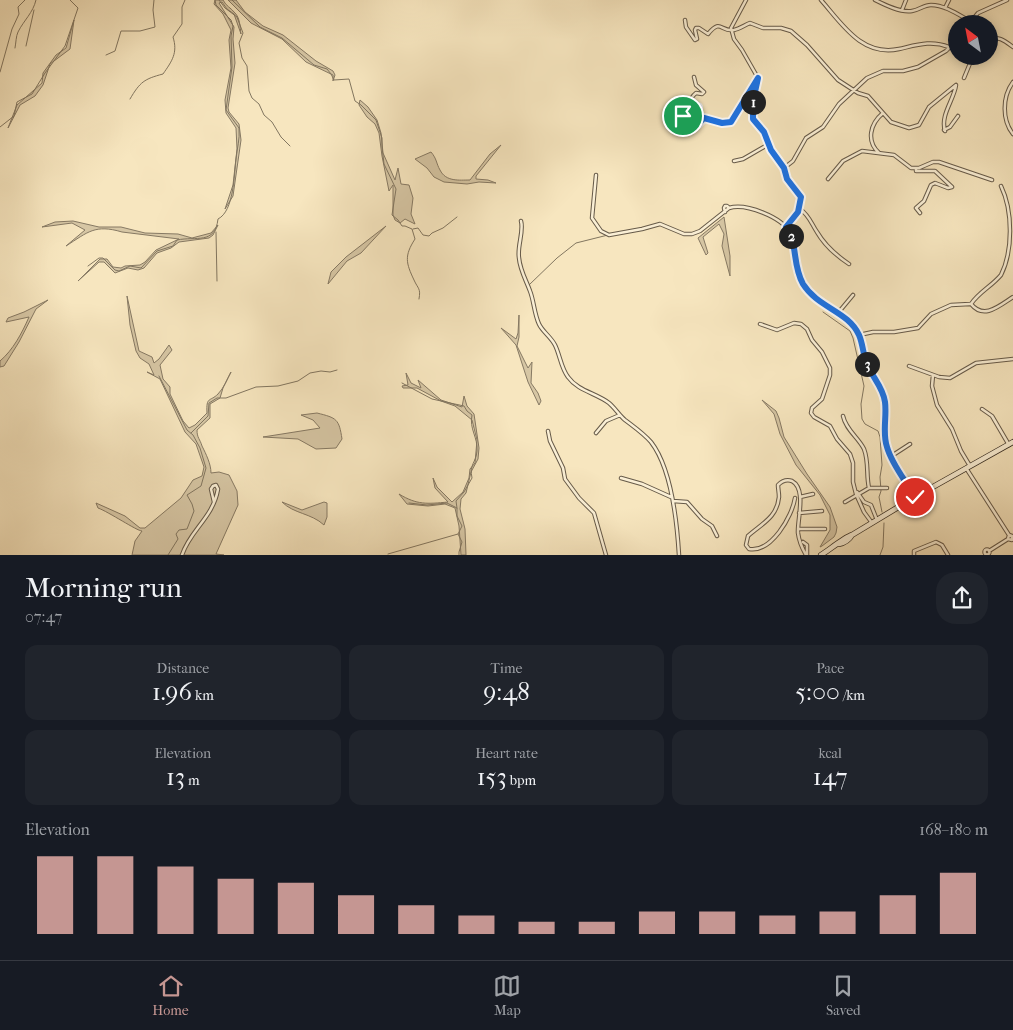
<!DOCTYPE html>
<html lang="en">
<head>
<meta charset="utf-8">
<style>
  :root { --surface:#171b24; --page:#20242c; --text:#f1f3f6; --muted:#9ea1a6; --line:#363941; --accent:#c59692 }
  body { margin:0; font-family:"IM FELL French Canon",serif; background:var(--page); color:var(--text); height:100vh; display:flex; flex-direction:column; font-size:19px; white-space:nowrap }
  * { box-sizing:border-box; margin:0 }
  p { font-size:16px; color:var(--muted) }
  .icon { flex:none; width:28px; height:28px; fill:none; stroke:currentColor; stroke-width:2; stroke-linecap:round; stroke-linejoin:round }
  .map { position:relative; height:555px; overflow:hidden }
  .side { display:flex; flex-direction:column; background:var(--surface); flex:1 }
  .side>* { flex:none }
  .needle { width:32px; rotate:328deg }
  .fabs { position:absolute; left:948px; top:15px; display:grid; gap:10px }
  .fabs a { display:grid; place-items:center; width:50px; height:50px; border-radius:50%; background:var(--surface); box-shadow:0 2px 12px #0003; font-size:25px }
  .pin { position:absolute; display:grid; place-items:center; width:42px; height:42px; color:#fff; margin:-21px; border:2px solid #fff; border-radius:50%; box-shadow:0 1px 5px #0007 }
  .km { position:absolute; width:25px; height:25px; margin:-12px; border-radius:50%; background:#222; color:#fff; font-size:14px; line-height:25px; text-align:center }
  .round { display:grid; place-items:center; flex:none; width:52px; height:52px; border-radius:20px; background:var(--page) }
  .overview { display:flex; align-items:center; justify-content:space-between; height:85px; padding:0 25px }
  h1 { font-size:28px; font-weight:600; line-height:38px }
  .figures { display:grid; grid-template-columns:repeat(3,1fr); gap:8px; height:85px; padding:5px 25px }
  .figures div { display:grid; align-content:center; border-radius:12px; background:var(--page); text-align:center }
  .figures b { font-size:25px; font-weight:600 }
  .figures small { font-size:14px; font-weight:400 }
  .figures p { font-size:14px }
  .chart { height:140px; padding:10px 25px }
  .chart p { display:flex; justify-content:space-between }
  .chart svg { width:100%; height:90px; margin-top:5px; stroke:var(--accent); stroke-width:6 }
  .tab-bar { display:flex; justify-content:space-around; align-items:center; height:70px; border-top:1px solid var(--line); background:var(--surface); font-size:14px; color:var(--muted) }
  .tab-bar a { display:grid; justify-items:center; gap:2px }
  .tab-bar .active { color:var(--accent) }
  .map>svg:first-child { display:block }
</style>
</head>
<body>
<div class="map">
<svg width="1013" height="555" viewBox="0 0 1013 555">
  <rect width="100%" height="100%" fill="#f7e6bf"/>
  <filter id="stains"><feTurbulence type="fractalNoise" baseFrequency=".004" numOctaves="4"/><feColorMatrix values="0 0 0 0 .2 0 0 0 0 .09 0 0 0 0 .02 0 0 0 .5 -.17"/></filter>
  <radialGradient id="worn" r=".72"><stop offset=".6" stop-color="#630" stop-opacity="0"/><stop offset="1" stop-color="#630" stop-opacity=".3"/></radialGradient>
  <!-- green -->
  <path fill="#d6c6a4" stroke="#867963" d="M215 0H223C226 6 231 8 235 13 240 18 240 27 241 34L234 14 227 9 222 2 219 3 234 27 233 39 235 63 228 108 229 112 239 124 241 140 233 196 225 209 233 185 237 149 236 128 226 113 225 100 231 68 229 40 231 30 223 14 214 4Z
    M228 0H236L245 12 263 26 283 35 316 61 333 71 335 75 333 81V75L306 62 282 39 251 23Z
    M74 20 70 49 50 64 43 85 35 96 20 105 8 128 17 105 42 83 43 73 56 55 66 48Z
    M360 100 368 107 377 120 381 133 383 153 395 180 398 168 401 184 409 185 413 198 411 214 415 224 405 219 400 223 395 220 393 215V185L389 191 382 156 379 133 375 124 367 117 359 105Z
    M501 145 476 176V179L488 180 496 183 479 182 467 184 444 182 434 177 427 168 415 159 431 152C437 159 436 163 440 170 446 182 459 180 470 180L490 154Z
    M724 217 730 256V276L722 246 724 234 719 224 703 237 708 253 706 255 698 238Z
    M73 221 99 227H121L145 233 178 234 192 238 211 233 218 225 213 235 209 238 179 242 171 248 157 253 144 268 138 270 128 268 115 273 104 262H99L78 281 100 259H107L113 267 121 268 125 266 140 265 145 262 156 250 179 239 122 232C95 224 88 232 66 246L85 230 72 223 42 227 55 222Z
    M386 226 361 253 347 261 328 284 331 272 346 257Z
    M127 296 139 351 152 357 154 363 159 359 169 345 172 350 160 365 163 379 170 387V394L183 421 189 428 195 425 207 413C206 396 210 402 218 394 224 388 227 379 231 372L223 388 220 398 210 404V418L197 430C197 438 200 439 202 446 206 454 211 464 211 473L219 472 229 475 237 491 238 505 216 554 224 555H132L135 541 142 531C137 531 109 512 98 508L96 503 125 516 140 528H145L181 498 193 480 202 476 204 467 196 444 185 432 160 379 147 372 154 375 149 364 140 358 136 351 130 325Z
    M48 300 36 309 19 342 4 366 0 367V361C13 350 22 333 29 317L6 322 8 318 24 312Z
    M519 315V337L517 346 528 368 532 362 531 383 538 393 541 401 539 405 528 382 516 345 501 328 516 339 518 333Z
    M406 373 411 383 421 388 418 380 441 400 462 407 464 396 467 406 474 414 479 448 478 459 471 472 466 493 461 499 460 509 465 529 466 555H461L459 526 455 508 445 504 428 506 407 504 399 494C417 505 427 504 448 502L435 488 433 478 437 487 452 502 463 492 469 478 470 469 475 463 477 440 472 420 455 406 441 401 417 388H403L402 386 408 385Z
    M762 400 776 411 779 418 784 437 807 474 830 507 837 527 836 533 834 537 822 546 820 547 830 530V515L820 495 796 465 780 434 774 414Z
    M317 413C337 418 339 419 342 439L336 448 316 449 298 439 263 437 320 428 313 420 301 415Z
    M282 502 302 510 324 502 327 503V517L324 525C311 513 294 514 282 502Z"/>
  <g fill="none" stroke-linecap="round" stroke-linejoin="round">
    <!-- stream -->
    <path stroke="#827660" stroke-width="1" d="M219 0 225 8 237 17 243 33 239 43 242 58 247 66 249 91 252 98 259 104 264 115 272 122 281 137 290 146
      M232 0 260 27 282 38 314 65 327 69 331 74 334 80 349 79 355 101 361 105 376 120 382 138V147L384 164 396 189 392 215 398 220 402 226H405L412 229 415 239C404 256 406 263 414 280 418 289 421 288 419 299
      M26 46 34 10
      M15 48C16 43 16 36 18 32 24 20 33 13 36 0
      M106 55 115 51 121 31H140L155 27 153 10 154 0
      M0 72 12 29 19 14 18 7 25 0
      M130 99C140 82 144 79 163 74 172 61 178 53 173 37L182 24V7L185 0
      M0 127 14 116 17 102 32 94 45 73 65 46 78 8 70 0
      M413 229 418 228 423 235 429 236 432 233 443 228 457 217
      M216 232 217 281
      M88 266 99 258H103L115 270 119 271 130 266 141 268 157 251 173 246 177 240C196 236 215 245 218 219 234 211 234 175 236 159 237 148 240 140 239 128L226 110 232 67 231 36 233 26 231 20 216 5 215 0
      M529 285 557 258 576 243 608 235
      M823 312 850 331 853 338 864 386 861 404 862 419 865 424 878 431 880 437 882 465 880 477 881 491 879 497 882 512
      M159 376 187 430 193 435 200 448 206 468 201 486 187 495 192 504 194 511 187 529 179 530 176 534 178 539 168 555
      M402 383 432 399 464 406 467 411 472 415C469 429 478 437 477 451 476 463 469 464 472 478L464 492 456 501 457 508
      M191 433 208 416 209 403 217 398H226L256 387 278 386 298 381 310 373 321 371 330 372 337 370
      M409 503 427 505 447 503 457 508V516L462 526 458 534 462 542 459 552V555
      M388 554 458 534
      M880 555 883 547 884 523"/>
    <!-- street casing -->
    <g stroke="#665a49" stroke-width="4.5">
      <path id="street" d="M746 0 731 28 734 39 742 50 758 78 759 80 753 101V119L763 132 771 150 784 168 787 179 801 197 798 212 786 227
        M821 0C842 24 862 57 899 49 917 45 931 40 949 47
        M875 0C885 5 901 13 912 11 919 10 924 5 931 5 945 5 959 15 970 21
        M945 8 949 0
        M902 10 906 0
        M685 20 686 27 695 40 697 39 695 30 696 28H699L708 34C721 18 720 32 734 30 739 29 745 25 750 23L763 28H781L791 31 807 45 838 80 858 93 868 96 891 122 909 128 919 125 929 107 956 85C954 100 940 115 945 131
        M969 24 978 13 1007 0
        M989 40C998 35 1005 41 1013 47
        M694 77 696 85 704 92 702 94 696 93C689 98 687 109 683 116L686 118 692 113 695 108 698 107V109L694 123 697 124 704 118 722 123 731 122 758 78
        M964 78 973 56
        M1013 82C1002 97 1002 120 1013 134
        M944 130 950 127 958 116
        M879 153C866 141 870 124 883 113
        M734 161 743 159 769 144
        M784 168 793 161 806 138 823 127 839 104 867 78 883 71H903L918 67 946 51 956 41
        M916 168V171H935L952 187 948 188 935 183 931 185 924 201 916 208 920 213
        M596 175 592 218 601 231 609 235 642 229 660 224 684 234H692L700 231 729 208C746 203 782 217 790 233 797 248 792 266 803 284 817 308 847 310 859 335 863 344 863 354 867 364 872 377 882 387 885 402 887 417 882 432 887 447 892 465 906 481 915 497
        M828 179 843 161 862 151 894 155 911 168H919L933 162H939L992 180
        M800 209C809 215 811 223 817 232 824 244 837 256 849 264
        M725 212 724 208 725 206H727L729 208
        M521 221C524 232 517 246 519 258 520 270 526 280 530 291 534 301 534 313 539 324 542 331 551 337 555 345 560 355 561 368 568 377 578 391 596 393 609 403 615 408 619 415 625 420 634 427 643 433 651 442 672 469 677 522 679 555
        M971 304C979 292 992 286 1001 275 1013 251 1013 211 1001 186
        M971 304C984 320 999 306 1013 297
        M838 313 853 295
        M760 324 777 330 794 323 801 324 807 329 812 340 822 352 830 368V375L822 399 812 408 811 413 814 417 830 426 837 439 850 454 853 463V482L856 494 864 512 872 523
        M859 335 873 332H894L918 328 931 314 951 305 970 304
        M909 366 939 377 950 378 976 363 1013 359
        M933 375 932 386 937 405 952 429 961 451 970 466
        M982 409 992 416 1009 445
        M843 416C846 430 858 437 864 449 869 462 866 475 869 488
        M548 431 550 441 563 468 565 479 579 498 594 513 606 555
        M596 433 606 421 620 415
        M890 457 910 444
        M966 468 1009 535 1012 536V540L1008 539 1009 535
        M621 478 642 484 671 497
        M857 492 864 502 871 505 877 520
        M800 497 813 494
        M795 498C792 517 771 553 749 549L746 545 748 536C761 524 777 518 779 497 779 492 778 489 778 485 782 481 786 479 792 481 807 489 797 520 798 533 799 541 802 548 806 555
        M673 501 687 502 702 519 712 526 717 536
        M845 502 869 488H887
        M799 513 822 511
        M798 529H825
        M803 542 807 545V555
        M984.5 552a2.5 2.5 0 1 1 5 0a2.5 2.5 0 1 1-5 0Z
        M989 551 1008 539
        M182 555C190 530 213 518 218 489L216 485 213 486 211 489 214 502
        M914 555V551L936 542 942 545 948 555"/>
    </g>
    <!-- secondary casing -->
    <g stroke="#352c22" stroke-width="6">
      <path id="secondary" d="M839 544C844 543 849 540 852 535
        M821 555C829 550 845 537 852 535L915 497 1013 442"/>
    </g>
    <!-- street -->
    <use href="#street" stroke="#faefd5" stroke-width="2.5"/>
    <!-- secondary -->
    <use href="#secondary" stroke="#faefd5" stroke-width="4.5"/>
  </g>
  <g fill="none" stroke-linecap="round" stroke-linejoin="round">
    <!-- route casing -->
    <g stroke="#fff" stroke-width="10">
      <path id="route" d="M683 116 686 118 692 113 694 108 698 107V109L695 123 698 124 704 118 722 123 731 122 758 78 753 101V119L764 132 771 150 784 168 787 179 801 197 798 212 786 227C798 242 792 265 803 284 818 308 848 311 859 335 863 344 863 355 867 364 872 377 883 387 885 402 887 417 882 433 887 447 892 465 906 481 915 497"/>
    </g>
    <!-- route -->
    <use href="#route" stroke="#1a73e8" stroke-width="6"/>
  </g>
  <rect width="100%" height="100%" filter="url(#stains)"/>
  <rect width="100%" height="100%" fill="url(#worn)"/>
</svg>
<div class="fabs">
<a><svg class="needle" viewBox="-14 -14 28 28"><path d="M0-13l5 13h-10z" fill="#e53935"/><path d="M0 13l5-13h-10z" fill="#9ea1a6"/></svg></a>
</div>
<div class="pin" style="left:683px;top:116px;background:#1e9e55"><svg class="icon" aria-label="arrive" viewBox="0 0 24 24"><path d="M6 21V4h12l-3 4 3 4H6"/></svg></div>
<div class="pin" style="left:915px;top:497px;background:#d93025"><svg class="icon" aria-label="check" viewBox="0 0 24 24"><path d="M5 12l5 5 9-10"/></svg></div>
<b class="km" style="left:753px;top:102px">1</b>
<b class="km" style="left:791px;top:236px">2</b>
<b class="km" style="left:867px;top:364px">3</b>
</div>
<section class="side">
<div class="overview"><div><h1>Morning run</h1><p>07:47</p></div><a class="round"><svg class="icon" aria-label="share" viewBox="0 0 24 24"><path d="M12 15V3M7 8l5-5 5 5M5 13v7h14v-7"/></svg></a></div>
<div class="figures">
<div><p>Distance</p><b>1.96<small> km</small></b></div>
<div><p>Time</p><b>9:48</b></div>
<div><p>Pace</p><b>5:00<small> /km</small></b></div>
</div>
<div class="figures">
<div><p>Elevation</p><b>13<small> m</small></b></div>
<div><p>Heart rate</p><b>153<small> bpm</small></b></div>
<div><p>kcal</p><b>147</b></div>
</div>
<div class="chart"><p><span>Elevation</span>168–180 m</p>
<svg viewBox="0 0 160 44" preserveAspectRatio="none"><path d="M5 44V6M15 44V6M25 44V11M35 44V17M45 44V19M55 44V25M65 44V30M75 44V35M85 44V38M95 44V38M105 44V33M115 44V33M125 44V35M135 44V33M145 44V25M155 44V14"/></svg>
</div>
</section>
<nav class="tab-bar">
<a class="active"><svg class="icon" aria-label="home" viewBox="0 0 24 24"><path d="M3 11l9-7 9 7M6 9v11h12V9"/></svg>Home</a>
<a><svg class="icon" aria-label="map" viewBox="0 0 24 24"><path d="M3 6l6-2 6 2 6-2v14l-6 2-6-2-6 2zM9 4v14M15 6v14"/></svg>Map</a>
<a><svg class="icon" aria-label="saved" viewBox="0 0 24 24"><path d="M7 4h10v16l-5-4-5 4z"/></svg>Saved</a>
</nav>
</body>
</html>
